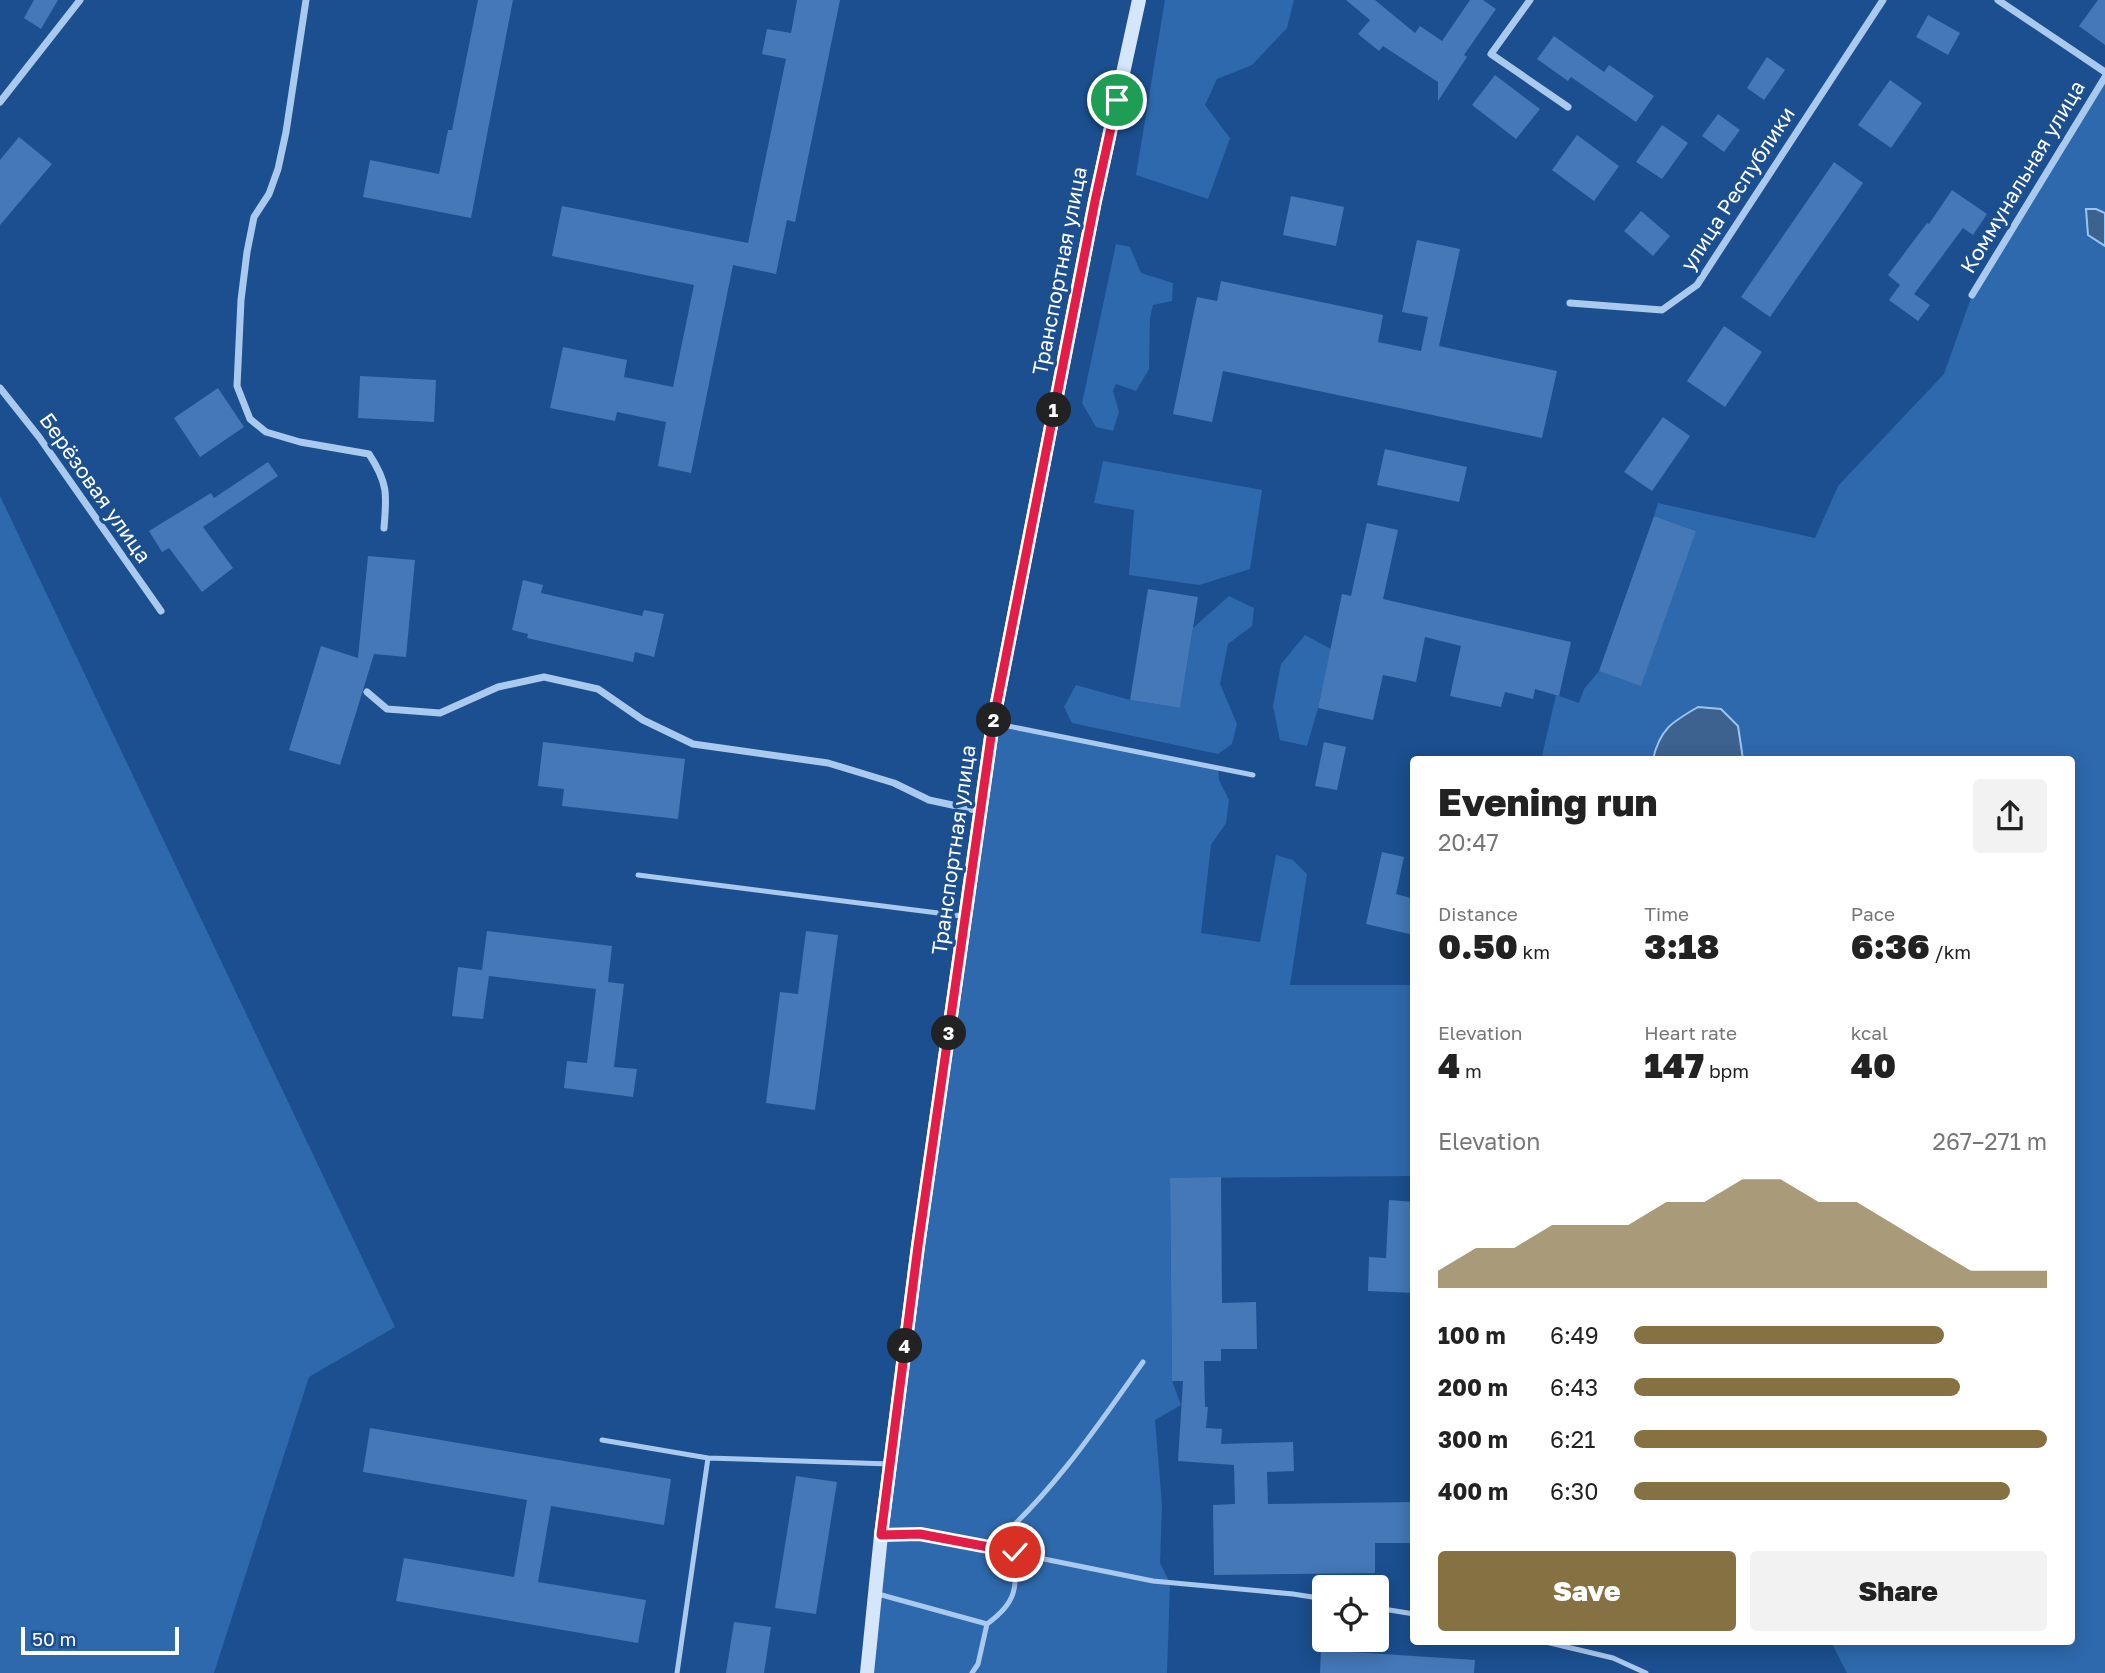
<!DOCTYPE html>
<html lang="en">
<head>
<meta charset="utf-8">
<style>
  :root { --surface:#fff; --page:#f2f2f2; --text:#222; --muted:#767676; --accent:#857141 }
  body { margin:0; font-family:"Golos Text",sans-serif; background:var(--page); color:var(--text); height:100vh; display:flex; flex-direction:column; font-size:26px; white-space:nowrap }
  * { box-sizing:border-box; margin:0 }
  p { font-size:23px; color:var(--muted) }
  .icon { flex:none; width:38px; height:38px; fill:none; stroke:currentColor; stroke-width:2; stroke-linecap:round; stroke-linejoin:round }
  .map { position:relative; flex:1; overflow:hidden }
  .sheet { position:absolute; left:1410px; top:756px; width:665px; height:889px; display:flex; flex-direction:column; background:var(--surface); border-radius:7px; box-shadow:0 4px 18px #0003 }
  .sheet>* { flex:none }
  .tools { position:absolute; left:1312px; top:1575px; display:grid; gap:14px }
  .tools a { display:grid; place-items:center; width:77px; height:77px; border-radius:7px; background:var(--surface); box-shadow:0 4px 18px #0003; font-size:35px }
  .scale { position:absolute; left:21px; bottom:18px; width:158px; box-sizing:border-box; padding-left:7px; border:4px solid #fff; border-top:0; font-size:19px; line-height:24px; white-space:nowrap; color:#fff; -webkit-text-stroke:5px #1b4f8f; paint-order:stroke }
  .pin { position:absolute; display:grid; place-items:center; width:60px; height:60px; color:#fff; margin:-30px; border:4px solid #fff; border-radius:50%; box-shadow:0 2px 7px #0007 }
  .km { position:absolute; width:35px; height:35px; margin:-18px; border-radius:50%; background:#222; color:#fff; font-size:19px; line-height:35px; text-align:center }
  .round { display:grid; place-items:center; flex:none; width:74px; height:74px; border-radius:7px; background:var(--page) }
  .head { display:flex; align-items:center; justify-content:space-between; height:119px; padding:0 28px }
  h1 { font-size:38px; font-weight:800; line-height:52px }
  .metrics { display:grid; grid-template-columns:repeat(3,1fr); gap:10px; height:119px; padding:7px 28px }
  .metrics div { display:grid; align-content:center }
  .metrics b { font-size:35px; font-weight:800 }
  .metrics small { font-size:19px; font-weight:400 }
  .metrics p { font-size:19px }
  .chart { height:196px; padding:14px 28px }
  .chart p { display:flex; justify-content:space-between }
  .chart svg { width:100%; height:126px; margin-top:7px; fill:var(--accent); opacity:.7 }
  .primary-button { display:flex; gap:14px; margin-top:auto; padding:14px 28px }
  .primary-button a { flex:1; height:80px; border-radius:7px; background:var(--accent); color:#fff; font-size:28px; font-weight:800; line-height:80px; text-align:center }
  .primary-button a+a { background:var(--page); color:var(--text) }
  ul { padding:0 28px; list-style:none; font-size:23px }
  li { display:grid; grid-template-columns:112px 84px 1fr; align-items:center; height:52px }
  li i { height:18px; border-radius:9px; background:var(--accent) }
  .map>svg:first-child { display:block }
</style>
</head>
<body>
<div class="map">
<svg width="2105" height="1673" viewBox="0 0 2105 1673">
  <rect width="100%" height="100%" fill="#1b4f8f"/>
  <!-- green -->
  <path fill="#2e69ad" d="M1165 0H1294L1287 28 1252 65 1217 79 1205 105 1230 138 1208 199 1136 175Z
    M2105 77V1673H1847L1831 1642H2072V760L1743 759 1744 754 1657 743 1653 759 1541 760 1556 695 1579 703 1584 689 1599 671 1696 531 1654 516 1658 503 1815 538 1838 486 1944 374 1972 295Z
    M1116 244 1130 247 1141 273 1173 283 1172 301 1153 305 1150 318 1149 369 1136 391 1116 384 1113 391 1119 412 1113 431 1096 427 1082 403Z
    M1103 461 1262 490 1250 569 1199 585 1129 575 1134 510 1094 503Z
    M0 496 395 1327 309 1377 214 1673H0Z
    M1229 596 1254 608 1252 626 1228 644 1220 684 1237 724 1232 744 1218 754 1072 723 1064 707 1076 685 1130 700 1180 708 1193 628Z
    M1305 635 1331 649 1318 708 1307 746 1280 740 1273 706 1281 664Z
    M993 723 1218 768 1219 780 1229 800 1226 823 1211 845 1201 933 1260 942 1276 855 1293 860 1307 874 1290 985H1414V1176L1170 1178 1172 1381 1181 1405 1155 1420 1162 1505 1160 1563 1170 1583 1167 1673H867Z"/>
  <!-- water -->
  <path fill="#3c6290" stroke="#9cc4f0" stroke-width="2" d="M2086 209H2096L2105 213V246L2088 235Z
    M1698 707 1721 709 1738 726 1743 759H1653C1660 729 1672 722 1698 707Z"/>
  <!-- building -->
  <path fill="#4478b7" d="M34 0H58L41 29 24 18Z
    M478 0H513L471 218 363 197 370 160 439 174 448 130H452Z
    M797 0H840L795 222 787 220 776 274 733 265 691 473 658 466 666 422 617 412 615 421 550 408 563 347 627 360 624 377 673 387 694 285 552 256 562 206 748 243 786 59 762 54 767 29 791 33Z
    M1346 0H1375L1415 33 1420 26 1442 41 1470 0H1483L1496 9 1464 55 1467 57 1438 101V82L1383 46 1379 51 1358 34 1370 20Z
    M2098 0H2105V45L2079 26Z
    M1928 15 1960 33 1948 55 1916 37Z
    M1554 36 1604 72 1609 65 1654 96 1636 122 1571 77 1568 81 1537 59Z
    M1767 57 1785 70 1764 100 1747 88Z
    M1495 75 1540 109 1516 139 1472 105Z
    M1890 80 1922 103 1891 148 1858 125Z
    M1718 114 1740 130 1724 152 1702 136Z
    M1662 125 1688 143 1662 179 1636 162Z
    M1577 135 1619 166 1594 201 1552 170Z
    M19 137 52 164 0 225V160Z
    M1834 162 1863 183 1770 317 1741 297Z
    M1952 190 1987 214 1973 235 1963 228 1914 294 1930 305 1918 321 1889 300 1900 285 1888 275 1927 223 1929 224Z
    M1291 196 1344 207 1336 246 1283 235Z
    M1641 211 1670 236 1653 256 1624 231Z
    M1417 240 1460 249 1439 346 1557 371 1542 438 1223 371 1212 422 1173 414 1197 297 1217 301 1221 281 1383 315 1378 342 1421 351 1428 317 1402 312Z
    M1724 326 1762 352 1725 407 1687 381Z
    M360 376 436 380 434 422 358 418Z
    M218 388 244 427 200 457 174 418Z
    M1663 417 1690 436 1652 491 1624 472Z
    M1385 449 1467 467 1459 502 1377 485Z
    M268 462 278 476 203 527 233 568 202 592 169 548 162 552 149 531 211 493 214 498Z
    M1654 516 1696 531 1641 686 1599 671Z
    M1367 523 1398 530 1383 599 1571 642 1559 696 1535 689 1533 699 1505 692 1501 707 1450 696 1461 646 1425 637 1416 682 1383 675 1373 720 1318 708 1342 594 1351 596Z
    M368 556 415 560 406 657 374 654 340 765 289 750 321 646 358 658Z
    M523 580 543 585 541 593 642 616 644 610 664 614 654 657 635 652 633 662 527 638 528 634 512 630Z
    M1148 589 1198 597 1180 708 1130 700Z
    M543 742 685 759 678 819 562 806 564 789 538 786Z
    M1324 742 1346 747 1337 790 1315 786Z
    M1382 852 1404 857 1396 894 1414 899V935L1366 924Z
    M487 931 612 946 608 982 624 984 614 1067 637 1069 633 1097 564 1088 567 1061 587 1063 596 989 489 976 483 1019 452 1016 458 967 482 970Z
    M806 931 838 935 815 1110 766 1103 780 992 798 994Z
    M1221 1177 1222 1303 1256 1302 1257 1349H1221V1361H1204L1205 1407H1208L1206 1428 1222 1429 1221 1444 1293 1442 1294 1471 1267 1472 1268 1504 1414 1502V1543H1375V1573L1214 1575 1213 1505 1235 1504 1234 1465 1178 1461 1183 1381H1172L1170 1178Z
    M1389 1200 1414 1202V1293L1368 1291 1369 1257 1386 1258Z
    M370 1428 671 1479 664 1525 551 1506 538 1582 646 1600 638 1643 396 1601 404 1558 514 1577 527 1500 363 1472Z
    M796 1476 837 1482 816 1614 775 1608Z
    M734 1622 771 1627 764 1673H726Z
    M1321 1650 1475 1660 1474 1673H1320Z"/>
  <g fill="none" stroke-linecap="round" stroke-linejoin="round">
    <!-- service -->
    <path stroke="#a9c9ee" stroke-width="5" d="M993 723 1253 775
      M638 875 962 916
      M602 1440 708 1458 677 1673
      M708 1458 890 1464
      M884 1535 920 1534 1153 1581 1293 1594 1325 1599
      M990 1547C1051 1495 1097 1427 1143 1362
      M878 1594 987 1624 978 1664 972 1673
      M1377 1608 1414 1614
      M987 1624C1018 1601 1016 1589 1015 1552
      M1546 1642 1613 1658 1646 1673"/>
    <!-- minor -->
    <path stroke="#a9c9ee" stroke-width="7" d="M306 0 286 132 278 169 269 194 254 217 247 252 241 300 237 386 250 419 266 432 300 442 369 454C388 483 387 494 384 528
      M1530 0 1491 54 1568 107
      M1998 0 2105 72
      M0 102 80 0
      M1972 295 2105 77
      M1570 303 1662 310 1697 285 1883 0
      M0 388 39 437 161 611
      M367 692 387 709 440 713 498 687 544 677 598 689 643 720 693 744 828 763 894 783 929 800 980 811"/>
    <!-- secondary -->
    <path stroke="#d6e6fa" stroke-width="14" d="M867 1673 881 1535 918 1246 993 723 1095 201 1139 0"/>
  </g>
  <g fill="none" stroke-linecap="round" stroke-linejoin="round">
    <!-- route casing -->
    <g stroke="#fff" stroke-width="14">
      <path id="route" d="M1015 1552 920 1534 881 1535 918 1246 993 723 1095 201 1117 100"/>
    </g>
    <!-- route -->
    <use href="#route" stroke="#e11d48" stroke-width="9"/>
  </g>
  <g text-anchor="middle" stroke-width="7" stroke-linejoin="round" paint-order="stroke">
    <!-- street labels -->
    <g font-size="21" fill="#fff" stroke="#1b4f8f">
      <text transform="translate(2023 177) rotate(-59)" y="7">Коммунальная улица</text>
      <text transform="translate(1738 189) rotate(-57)" y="7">улица Республики</text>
      <text transform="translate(1060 271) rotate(-79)" y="7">Транспортная улица</text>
      <text transform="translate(95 488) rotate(55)" y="7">Берёзовая улица</text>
      <text transform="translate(954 850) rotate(-82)" y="7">Транспортная улица</text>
    </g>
  </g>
</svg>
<div class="tools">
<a><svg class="icon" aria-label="locate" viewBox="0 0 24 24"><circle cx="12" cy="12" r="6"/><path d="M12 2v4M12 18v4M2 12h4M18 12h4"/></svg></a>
</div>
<div class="scale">50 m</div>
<div class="pin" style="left:1117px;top:100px;background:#1e9e55"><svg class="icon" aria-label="arrive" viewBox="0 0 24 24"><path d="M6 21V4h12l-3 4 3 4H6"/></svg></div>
<div class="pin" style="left:1015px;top:1552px;background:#d93025"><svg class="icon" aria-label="check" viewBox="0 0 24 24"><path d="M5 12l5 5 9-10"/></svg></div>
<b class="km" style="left:1054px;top:410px">1</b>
<b class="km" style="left:994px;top:720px">2</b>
<b class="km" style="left:949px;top:1033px">3</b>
<b class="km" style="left:905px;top:1346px">4</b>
<section class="sheet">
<div class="head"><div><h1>Evening run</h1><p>20:47</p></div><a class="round"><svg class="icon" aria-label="share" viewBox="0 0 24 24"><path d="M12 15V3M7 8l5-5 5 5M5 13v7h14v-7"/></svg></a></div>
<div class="metrics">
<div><p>Distance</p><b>0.50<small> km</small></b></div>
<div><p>Time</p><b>3:18</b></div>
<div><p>Pace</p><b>6:36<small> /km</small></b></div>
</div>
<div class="metrics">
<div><p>Elevation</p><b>4<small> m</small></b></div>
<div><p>Heart rate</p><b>147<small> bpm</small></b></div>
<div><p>kcal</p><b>40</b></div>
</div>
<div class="chart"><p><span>Elevation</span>267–271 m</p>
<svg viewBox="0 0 160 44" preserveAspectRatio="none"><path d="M0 44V38L10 30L20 30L30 22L40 22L50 22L60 14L70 14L80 6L90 6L100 14L110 14L120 22L130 30L140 38L150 38L160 38V44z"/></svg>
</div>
<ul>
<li><b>100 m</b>6:49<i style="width:75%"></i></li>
<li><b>200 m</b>6:43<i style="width:79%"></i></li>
<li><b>300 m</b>6:21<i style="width:100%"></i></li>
<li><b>400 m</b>6:30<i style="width:91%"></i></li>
</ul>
<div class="primary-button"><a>Save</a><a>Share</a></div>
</section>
</div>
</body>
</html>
